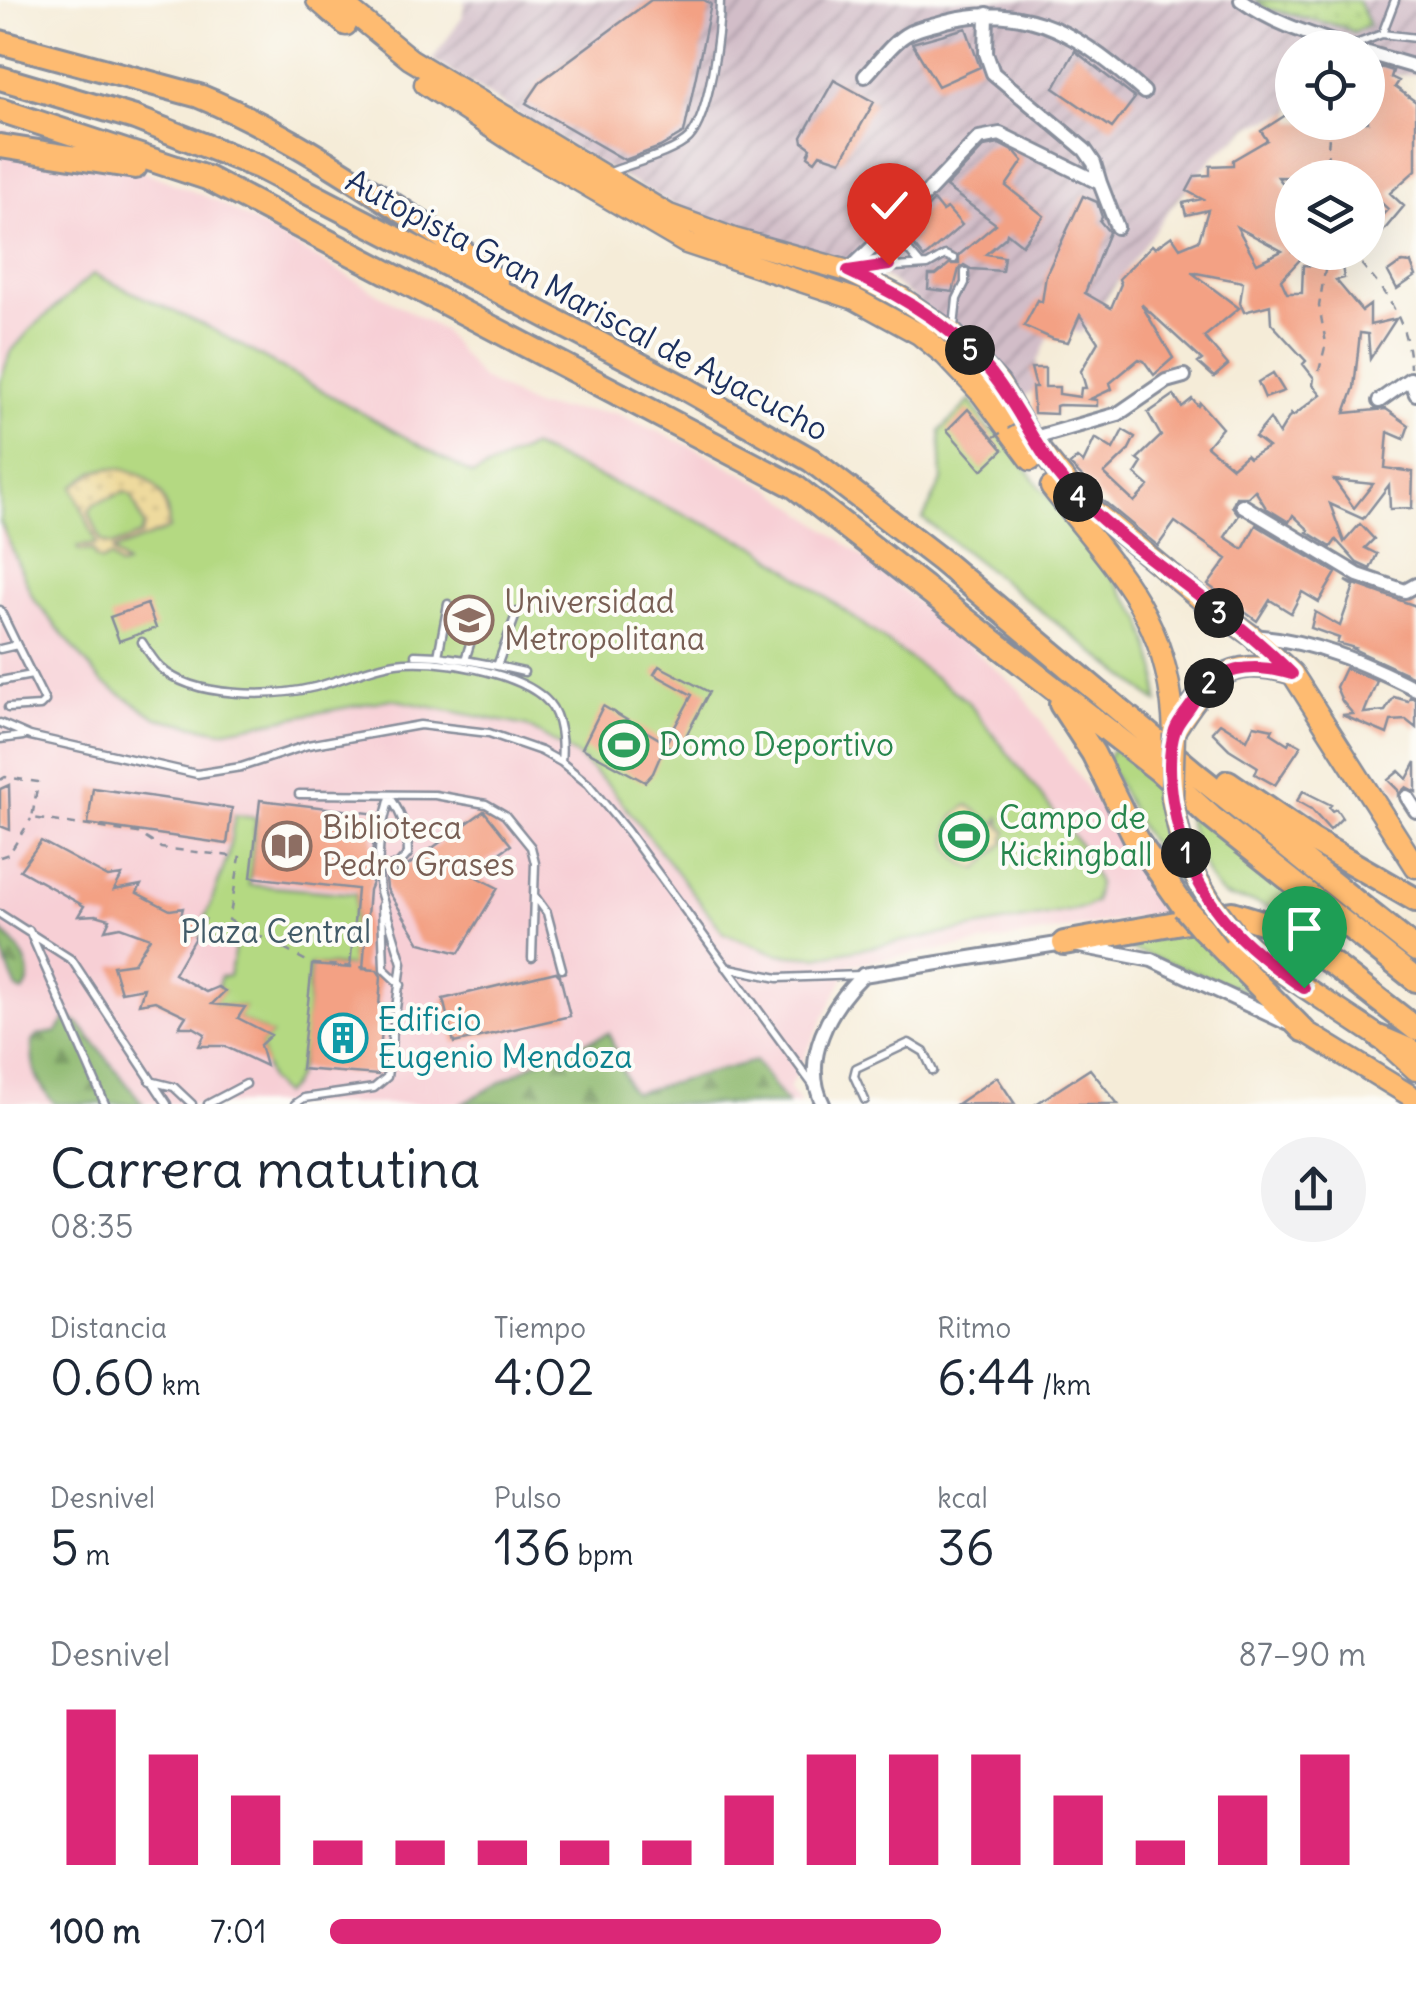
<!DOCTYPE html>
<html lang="es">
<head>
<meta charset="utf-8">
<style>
  :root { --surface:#fff; --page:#f2f2f3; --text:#1f2937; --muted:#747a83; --accent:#db2777 }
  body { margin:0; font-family:Delius,sans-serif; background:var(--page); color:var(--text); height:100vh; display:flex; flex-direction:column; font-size:38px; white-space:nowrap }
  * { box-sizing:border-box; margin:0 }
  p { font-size:32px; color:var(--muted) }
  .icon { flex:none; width:55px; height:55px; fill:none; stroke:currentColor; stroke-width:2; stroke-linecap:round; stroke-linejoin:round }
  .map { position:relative; height:1104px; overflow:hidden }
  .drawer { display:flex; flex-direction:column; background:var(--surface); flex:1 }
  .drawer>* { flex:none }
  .tools { position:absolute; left:1275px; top:30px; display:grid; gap:20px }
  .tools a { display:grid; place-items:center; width:110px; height:110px; border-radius:50%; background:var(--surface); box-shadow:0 10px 40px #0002; font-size:50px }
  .pin { position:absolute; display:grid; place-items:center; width:85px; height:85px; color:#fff; margin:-102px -42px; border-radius:50% 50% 50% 0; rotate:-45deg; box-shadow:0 0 10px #0007 }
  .pin .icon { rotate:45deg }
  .km { position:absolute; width:50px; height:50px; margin:-25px; border-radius:50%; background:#222; color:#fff; font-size:28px; line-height:50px; text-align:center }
  .round { display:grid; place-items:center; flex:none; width:105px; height:105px; border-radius:52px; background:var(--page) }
  .overview { display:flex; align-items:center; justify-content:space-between; height:170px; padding:0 50px }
  h1 { font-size:55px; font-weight:600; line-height:75px }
  .metrics { display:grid; grid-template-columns:repeat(3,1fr); gap:15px; height:170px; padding:10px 50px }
  .metrics div { display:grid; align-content:center }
  .metrics b { font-size:50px; font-weight:600 }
  .metrics small { font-size:28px; font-weight:400 }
  .metrics p { font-size:28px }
  .chart { height:280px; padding:20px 50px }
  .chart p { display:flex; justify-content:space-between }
  .chart svg { width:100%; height:180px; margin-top:10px; stroke:var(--accent); stroke-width:6 }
  ul { padding:0 50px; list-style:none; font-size:32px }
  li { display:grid; grid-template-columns:160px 120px 1fr; align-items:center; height:75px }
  li i { height:25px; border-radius:12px; background:var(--accent) }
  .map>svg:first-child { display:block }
</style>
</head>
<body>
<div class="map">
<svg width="1416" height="1104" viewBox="0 0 1416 1104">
  <defs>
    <pattern id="industrial-furrows" width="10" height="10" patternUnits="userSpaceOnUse" patternTransform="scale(2.5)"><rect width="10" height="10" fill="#d2bdc8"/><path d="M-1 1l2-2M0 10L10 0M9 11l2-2" fill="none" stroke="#aa9aa6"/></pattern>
    <pattern id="forest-firs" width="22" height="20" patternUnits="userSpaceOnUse" patternTransform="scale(2.5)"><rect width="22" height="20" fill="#8fb970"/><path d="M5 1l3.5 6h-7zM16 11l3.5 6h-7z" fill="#74975f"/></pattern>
    <pattern id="sand-dots" width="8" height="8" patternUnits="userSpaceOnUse" patternTransform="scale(2.5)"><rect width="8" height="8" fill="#eeda9e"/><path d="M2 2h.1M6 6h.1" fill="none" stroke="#ccbb8a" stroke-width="1.8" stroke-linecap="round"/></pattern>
    <pattern id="garden-dots" width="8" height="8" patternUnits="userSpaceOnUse" patternTransform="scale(2.5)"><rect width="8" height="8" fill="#b4d982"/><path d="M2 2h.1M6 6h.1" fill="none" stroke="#9abb73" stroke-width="1.8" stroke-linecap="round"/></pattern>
  </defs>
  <rect width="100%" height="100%" fill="#fdfcf7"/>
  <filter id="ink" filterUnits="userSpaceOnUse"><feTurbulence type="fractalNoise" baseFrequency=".01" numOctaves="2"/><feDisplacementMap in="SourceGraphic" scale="20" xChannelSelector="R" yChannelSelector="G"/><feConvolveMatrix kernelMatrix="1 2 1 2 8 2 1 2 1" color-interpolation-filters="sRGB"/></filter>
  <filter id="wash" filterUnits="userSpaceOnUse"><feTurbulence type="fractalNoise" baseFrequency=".0048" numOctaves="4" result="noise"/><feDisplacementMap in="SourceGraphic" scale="40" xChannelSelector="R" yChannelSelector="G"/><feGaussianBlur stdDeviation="2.25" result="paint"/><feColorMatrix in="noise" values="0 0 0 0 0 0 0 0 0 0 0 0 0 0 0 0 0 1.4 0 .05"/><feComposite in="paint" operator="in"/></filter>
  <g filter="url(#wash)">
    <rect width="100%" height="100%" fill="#f5ecd8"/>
    <!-- built -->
    <path fill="#f7cfd5" d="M0 128 87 149 215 200 442 330 481 378 535 407 616 413 703 452 773 490 857 552 1019 689 1171 912 850 965 789 1088 800 1104H0Z"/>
    <!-- industrial -->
    <path fill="url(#industrial-furrows)" d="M465 0H1416V74L1395 75 1368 63V48H1292V111L1251 126 1214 156 1174 203 1081 333 1054 327 1037 361 1039 387 1018 401 951 327 889 280 853 261 749 235 681 209 599 164 432 60 462 18Z"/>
    <!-- green -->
    <path fill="#b4d982" stroke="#688470" stroke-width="2.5" d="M93 274 210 328 473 475 531 447 758 547 967 701 1082 848 1098 883 1095 902 1084 908 817 957 777 954 724 933 611 788 577 756 526 726 391 699 221 731 157 718 102 682 33 598 0 521V382L10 353 30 330Z
      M971 400 988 429 1000 433 1041 488 1077 527 1142 619 1157 672 1158 702 923 519 942 481 940 431Z
      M1114 747 1152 778 1167 842 1203 913 1195 914 1139 825 1106 761Z
      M1184 803 1328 925 1323 937C1301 922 1279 910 1253 902 1244 900 1231 900 1223 895 1204 881 1188 826 1184 803Z
      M235 815 256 818 249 885 356 894 351 966 310 965C307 995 310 1081 282 1094L269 1080 260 1045 271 1035 238 1018 244 1007 212 1004 224 991 218 987 220 977 229 976 235 948 199 935 228 856Z
      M1191 923 1265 998 1119 945 1064 940Z"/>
    <!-- forest -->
    <path fill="url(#forest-firs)" stroke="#557467" stroke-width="2.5" d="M0 931C18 943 39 973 23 992L17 989C8 969 0 952 0 931Z
      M71 1019 81 1026 143 1104H55C37 1085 31 1067 32 1041L38 1035 56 1032 65 1020Z
      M609 1033 628 1086 634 1093 755 1061 787 1104H462L540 1060Z"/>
    <!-- sand -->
    <path fill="url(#sand-dots)" stroke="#84847e" stroke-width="2.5" fill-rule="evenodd" d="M109 468C146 468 169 491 169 529L112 551 126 565 120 567 110 557 101 561 95 557 93 550 79 551 77 547 97 544 73 487 94 472ZM125 492 132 496 144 526 141 535 112 546 101 541 89 512 94 504Z
      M968 805 997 825 1000 816 1001 826 1007 832 1004 838 1006 841 978 869C944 861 937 822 968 805Z"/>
    <!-- garden -->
    <path fill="url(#garden-dots)" stroke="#688470" stroke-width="2.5" d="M1255 0H1358L1369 25 1353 32 1343 27 1265 8Z"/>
    <g id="blocks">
      <!-- building -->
      <path fill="#f3a184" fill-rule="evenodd" d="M651 0H704L711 4 684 133 660 147 625 160 526 103 541 81Z
        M966 28 980 67 938 86 912 43Z
        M1075 51 1135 98 1112 128 1054 88Z
        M1381 67 1393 71 1391 77 1399 81 1395 87 1416 102V170L1390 193 1404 206 1375 241 1368 234V218L1374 224 1388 209 1374 196 1368 201V178L1278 177 1292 196V252H1307L1281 280 1287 293H1302L1303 265 1326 267 1327 264 1341 261 1344 278 1336 280 1362 311 1370 305V325L1396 319 1370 359 1368 334 1360 333 1354 388 1345 413 1386 409 1409 425 1404 439 1388 432 1385 468 1413 472 1412 508 1390 509 1389 485 1363 519 1330 504 1344 542 1360 524 1374 539 1365 548 1377 554 1370 569 1357 563 1336 540 1331 547 1307 532 1309 530 1293 515 1289 522 1266 508 1255 490 1248 497H1236L1232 506 1239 515 1225 537 1243 549 1256 525 1336 573 1319 602 1302 592 1291 613 1270 600 1257 621 1208 585 1227 559 1175 522 1158 546 1094 493 1096 491 1070 465 1077 458 1083 463 1095 438 1113 449 1123 430 1135 437 1128 451 1104 474 1134 502 1149 486 1135 474 1142 463 1137 459 1161 436 1148 413 1174 395 1182 407 1192 399 1198 406 1200 403 1222 428 1207 446 1232 467 1246 455 1249 458 1268 447 1255 437 1270 419 1279 434 1291 414 1293 416 1321 394 1313 385 1314 378 1303 364 1306 361 1271 323 1270 305 1244 312 1240 303 1243 282 1191 272 1239 308 1204 337 1228 365 1214 377 1198 363 1202 360 1141 304 1173 358 1154 375 1144 361 1139 359 1110 383 1112 389 1090 399 1097 400V406L1059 405 1056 406V414L1034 413 1032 387H1036L1031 368H1045V387H1059V394L1080 397 1081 388H1086L1081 371 1098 342 1080 315 1068 342 1053 339 1024 326 1038 300 1042 302 1046 275 1083 196 1097 202 1102 217 1100 221 1109 232 1085 293 1111 308 1121 284 1119 279 1152 245 1155 248 1172 236 1180 248 1199 240 1208 210 1186 215 1183 203 1202 199 1187 191 1195 176 1210 175V166L1233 165V160L1267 140 1261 131 1292 111V122H1368V79L1371 71 1376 74ZM1237 227 1282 251 1257 263ZM1334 480 1373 484 1354 508Z
        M834 80 874 102 841 161 820 154 815 161 808 156 811 148 803 142 802 137Z
        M999 144 1016 153 1023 161 1006 186 1044 216 1022 245 1007 233 1006 237 986 254 1004 257 1002 271 971 269 964 265 959 269 953 292 928 289 929 275H936L949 264H959V255L996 224 946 187 984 147Z
        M934 201 942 211 947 208 962 225 924 258 910 241 918 235 910 225Z
        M1402 262 1411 263 1416 276 1397 289 1388 272Z
        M1273 373 1284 391 1265 398 1258 382Z
        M968 409 1003 450 982 470 947 430Z
        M1346 581 1416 606V678L1353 649 1355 648 1337 643 1339 638 1311 628 1315 612 1340 626 1354 586Z
        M147 604 156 628 119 641 110 617Z
        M659 666 709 692 678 751 665 745 653 773 645 782 582 748 603 706 666 743 692 695 654 674Z
        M1345 668 1377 681 1364 713 1385 711 1394 697 1408 701 1410 697 1416 699V728L1406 720 1391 721 1387 734 1342 715 1353 714 1342 701 1336 687Z
        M1220 723 1247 740 1254 725 1273 729 1271 733 1288 744 1290 740 1301 746 1275 785 1255 774 1258 767 1229 749 1212 732Z
        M1416 762V792L1406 787 1398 795V790L1388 780 1399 771 1407 779Z
        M9 785 10 830 0 826V789Z
        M93 788 232 808 227 844 88 824Z
        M1303 791 1331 805 1329 807 1332 811 1336 809 1342 818 1330 830 1311 809 1297 801Z
        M260 800 378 814 373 835 372 883 369 890 363 969 377 970 381 976 379 1006H384L378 1075 301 1069 312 965 350 968 357 889 251 877Z
        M484 811 511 845 469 873 498 888 459 953 420 943 387 889 386 878 403 869Z
        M41 841 108 877 122 875 114 890 141 885 137 893 170 910 183 908 181 916 192 922 205 920 174 974 206 992 218 987 225 991 212 1004 245 1007 238 1018 271 1035 260 1045 266 1066 224 1046H199L205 1034 193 1027H179L186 1016 155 1001 139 1004 144 988 121 992 113 966 134 963 150 938 120 927 105 930 110 919 96 915 78 916 84 906 20 870Z
        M556 972 560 976 570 1016 454 1043 443 999Z
        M1090 1069 1118 1104H1036Z
        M997 1077 1015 1104H957Z"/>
    </g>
  </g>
  <g filter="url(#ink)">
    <use href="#blocks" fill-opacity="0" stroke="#888e9b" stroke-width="2.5"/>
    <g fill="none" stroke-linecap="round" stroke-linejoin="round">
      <!-- service casing -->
      <g stroke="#888e9b" stroke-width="11">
        <path id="service" d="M1382 34 1395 0
          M1351 46 1382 34 1416 38
          M610 172C630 164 675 153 689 138 710 116 720 30 720 0
          M897 237 919 263
          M861 269 928 265 945 255 954 259
          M954 327 957 299 965 283V272
          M448 604 438 656 465 660
          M0 610 17 645 0 649
          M480 612 465 660 497 666
          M517 612 497 666 524 672
          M142 642C147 650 153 660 160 667 193 699 274 697 315 687 342 680 369 667 396 663 434 657 523 672 549 703 561 717 563 744 561 762
          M415 655 438 656
          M0 681 32 675
          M8 708 40 706 45 701 17 645
          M0 723 30 736 197 774 241 767 308 745 420 725 489 733 541 751 561 762 588 784 627 831 813 1085
          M0 739 23 736
          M299 794 435 795 486 804 505 815 531 847 535 863 532 958
          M534 895 547 913 562 969
          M382 905 384 969 401 985
          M0 914 72 960 167 1104
          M29 930 105 1104
          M725 967 778 978 861 975
          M150 1081 174 1087 192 1104
          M865 1100 854 1076 856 1068 909 1043 924 1052 933 1071
          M208 1104 246 1084
          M295 1104 304 1098 374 1088 387 1077 402 963 380 891 378 871 380 835 390 797C402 814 408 832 408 854L399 864 378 871"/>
      </g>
      <!-- minor casing -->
      <g stroke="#888e9b" stroke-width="18">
        <path id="minor" d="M1241 0C1274 24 1312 35 1351 48
          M1368 53 1416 67
          M865 76C878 63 893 41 909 33 920 27 934 25 946 21 1031 0 1084 39 1144 92
          M1100 183 1117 227
          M848 271 907 214 979 138 1000 134 1100 183 1094 163 1085 150 993 73 986 53 987 14
          M1379 401 1410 379 1416 394
          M1031 439 1118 414 1166 381 1184 376
          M1242 505 1358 575 1405 591 1416 585
          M1253 636C1311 640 1365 663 1416 689
          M1407 797 1416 811
          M823 1104C800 1060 830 1007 863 975L1064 943 1152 960 1287 1023"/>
      </g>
      <!-- primary casing -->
      <g stroke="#888e9b" stroke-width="25">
        <path id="primary" d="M317 0 346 25
          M338 0 410 59 669 215 734 239 848 271 902 298 953 334 999 383 1031 439 1080 499 1204 602 1252 636 1292 673 1416 867
          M425 84 520 146 686 243 855 299 919 334 945 355 982 394 1031 460
          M1051 487C1118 572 1171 619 1174 734
          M1175 730C1207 680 1227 655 1290 673
          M1181 841 1194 874 1211 902
          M1235 934 1280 971 1381 1038 1416 1070
          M1303 1030 1416 1099"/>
      </g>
      <!-- motorway casing -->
      <g stroke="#888e9b" stroke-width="28">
        <path id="motorway" d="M0 42 199 96C267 124 329 163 390 203 427 227 465 249 496 281
          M0 78 135 118 259 167 681 386 811 460 942 561 1197 775 1416 950
          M0 110 207 178 794 486 1160 771 1211 817 1416 980
          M0 146 135 167
          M1061 704 1093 753 1136 839 1184 907
          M1228 782 1312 840 1416 900
          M1203 929 1303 1030
          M1064 943 1232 913 1271 925 1334 965 1416 1029
          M1381 1038 1416 1053"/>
      </g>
      <!-- path -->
      <path stroke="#888e9b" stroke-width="2.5" stroke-dasharray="8 8" stroke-linecap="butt" d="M1326 178 1330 122
        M1351 252C1383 289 1408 317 1410 368
        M1319 371 1326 343 1319 306 1328 252
        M0 780 5 777 38 782 32 818 138 833 161 848 240 857 229 920 312 964 373 968
        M0 857 9 854 31 819"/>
      <!-- service -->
      <use href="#service" stroke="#fff" stroke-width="6"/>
      <!-- minor -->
      <use href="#minor" stroke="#fff" stroke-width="12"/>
      <!-- primary -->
      <use href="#primary" stroke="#febb71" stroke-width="20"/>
      <!-- motorway -->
      <use href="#motorway" stroke="#febb71" stroke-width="22"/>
      <!-- primary-bridge casing -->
      <g stroke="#888e9b" stroke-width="25" stroke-linecap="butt">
        <path id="primary-bridge" d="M1174 734 1172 798 1181 841
          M1211 902 1235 934"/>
      </g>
      <!-- motorway-bridge casing -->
      <g stroke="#888e9b" stroke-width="28" stroke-linecap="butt">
        <path id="motorway-bridge" d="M1184 907 1203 929"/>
      </g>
      <!-- path-bridge -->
      <path stroke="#888e9b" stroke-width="2.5" stroke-dasharray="8 8" stroke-linecap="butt" d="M994 437 1034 413"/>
      <!-- primary-bridge -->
      <use href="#primary-bridge" stroke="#febb71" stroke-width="20"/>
      <!-- motorway-bridge -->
      <use href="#motorway-bridge" stroke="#febb71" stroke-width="22"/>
    </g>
  </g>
  <g fill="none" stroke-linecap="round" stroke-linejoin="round" filter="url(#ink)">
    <!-- route casing -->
    <g stroke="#fff" stroke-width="20">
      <path id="route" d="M889 265 848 271C905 297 961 331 998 382 1027 422 1044 466 1081 500 1147 563 1228 609 1292 674 1251 662 1217 666 1192 704 1187 712 1178 721 1175 730 1162 769 1177 837 1194 873 1218 924 1259 957 1304 988"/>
    </g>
    <!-- route -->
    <use href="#route" stroke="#db2777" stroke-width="12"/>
  </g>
  <!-- icons -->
  <defs>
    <g id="university-ring" transform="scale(2.5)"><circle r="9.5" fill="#fdfcf7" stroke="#8d6e63" stroke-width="1.5"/><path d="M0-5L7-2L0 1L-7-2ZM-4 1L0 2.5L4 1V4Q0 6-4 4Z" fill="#8d6e63"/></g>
    <g id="stadium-ring" transform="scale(2.5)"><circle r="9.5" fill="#fdfcf7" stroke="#2e9e5b" stroke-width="1.5"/><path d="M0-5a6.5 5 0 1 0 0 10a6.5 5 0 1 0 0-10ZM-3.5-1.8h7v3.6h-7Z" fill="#2e9e5b"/></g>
    <g id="library-ring" transform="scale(2.5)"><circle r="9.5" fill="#fdfcf7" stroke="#8d6e63" stroke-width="1.5"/><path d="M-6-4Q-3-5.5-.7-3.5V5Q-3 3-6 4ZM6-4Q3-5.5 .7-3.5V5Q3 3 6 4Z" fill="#8d6e63"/></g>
    <g id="building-ring" transform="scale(2.5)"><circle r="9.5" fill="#fdfcf7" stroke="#0f9aa8" stroke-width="1.5"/><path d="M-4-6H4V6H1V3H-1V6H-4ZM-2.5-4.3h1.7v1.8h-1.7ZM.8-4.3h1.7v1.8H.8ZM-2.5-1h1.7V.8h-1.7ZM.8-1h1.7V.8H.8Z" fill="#0f9aa8"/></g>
  </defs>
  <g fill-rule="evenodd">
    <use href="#university-ring" x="469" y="620"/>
    <use href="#stadium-ring" x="624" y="745"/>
    <use href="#stadium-ring" x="964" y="836"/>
    <use href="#library-ring" x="287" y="846"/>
    <use href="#building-ring" x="343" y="1038"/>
  </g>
  <g text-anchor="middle" stroke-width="8" stroke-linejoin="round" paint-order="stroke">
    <!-- street labels -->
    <g font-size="32" fill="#1b2f5e" stroke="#fdfcf7">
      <text transform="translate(587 305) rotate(28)" y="11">Autopista Gran Mariscal de Ayacucho</text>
    </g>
    <!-- education labels -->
    <g font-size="32" fill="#785e54" stroke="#fdfcf7" text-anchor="start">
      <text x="504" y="613">Universidad<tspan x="504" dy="37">Metropolitana</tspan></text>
      <text x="322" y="839">Biblioteca<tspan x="322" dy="37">Pedro Grases</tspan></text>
    </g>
    <!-- leisure labels -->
    <g font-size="32" fill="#27864d" stroke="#fdfcf7" text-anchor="start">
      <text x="659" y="756">Domo Deportivo</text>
      <text x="999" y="829">Campo de<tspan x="999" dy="37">Kickingball</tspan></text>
    </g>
    <!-- park labels -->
    <g font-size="32" fill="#415a67" stroke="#fdfcf7">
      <text x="276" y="943">Plaza Central</text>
    </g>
    <!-- culture labels -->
    <g font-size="32" fill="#0d838f" stroke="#fdfcf7" text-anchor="start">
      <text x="378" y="1031">Edificio<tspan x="378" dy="37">Eugenio Mendoza</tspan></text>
    </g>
  </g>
</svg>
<div class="tools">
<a><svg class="icon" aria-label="locate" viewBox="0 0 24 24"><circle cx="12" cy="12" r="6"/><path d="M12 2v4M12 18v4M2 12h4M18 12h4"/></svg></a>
<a><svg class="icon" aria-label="layers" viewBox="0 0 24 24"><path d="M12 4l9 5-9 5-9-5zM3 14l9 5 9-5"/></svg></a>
</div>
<div class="pin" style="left:1304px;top:988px;background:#1e9e55"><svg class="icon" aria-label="arrive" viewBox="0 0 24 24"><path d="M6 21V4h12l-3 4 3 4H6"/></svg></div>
<div class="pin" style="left:889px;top:265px;background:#d93025"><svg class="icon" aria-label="check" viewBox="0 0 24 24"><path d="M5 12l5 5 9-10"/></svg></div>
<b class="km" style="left:1186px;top:853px">1</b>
<b class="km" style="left:1209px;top:683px">2</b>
<b class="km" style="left:1219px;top:613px">3</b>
<b class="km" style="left:1078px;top:497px">4</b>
<b class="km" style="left:970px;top:350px">5</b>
</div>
<section class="drawer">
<div class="overview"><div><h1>Carrera matutina</h1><p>08:35</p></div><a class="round"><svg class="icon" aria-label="share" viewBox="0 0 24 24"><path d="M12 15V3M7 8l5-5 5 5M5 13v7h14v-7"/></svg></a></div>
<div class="metrics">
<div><p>Distancia</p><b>0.60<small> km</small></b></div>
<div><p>Tiempo</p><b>4:02</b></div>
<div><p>Ritmo</p><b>6:44<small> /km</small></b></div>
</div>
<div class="metrics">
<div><p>Desnivel</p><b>5<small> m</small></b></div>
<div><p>Pulso</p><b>136<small> bpm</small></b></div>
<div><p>kcal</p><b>36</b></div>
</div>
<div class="chart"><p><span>Desnivel</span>87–90 m</p>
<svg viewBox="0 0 160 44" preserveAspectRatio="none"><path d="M5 44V6M15 44V17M25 44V27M35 44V38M45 44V38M55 44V38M65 44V38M75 44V38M85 44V27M95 44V17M105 44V17M115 44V17M125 44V27M135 44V38M145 44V27M155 44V17"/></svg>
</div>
<ul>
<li><b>100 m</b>7:01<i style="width:59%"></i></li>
</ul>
</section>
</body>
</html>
